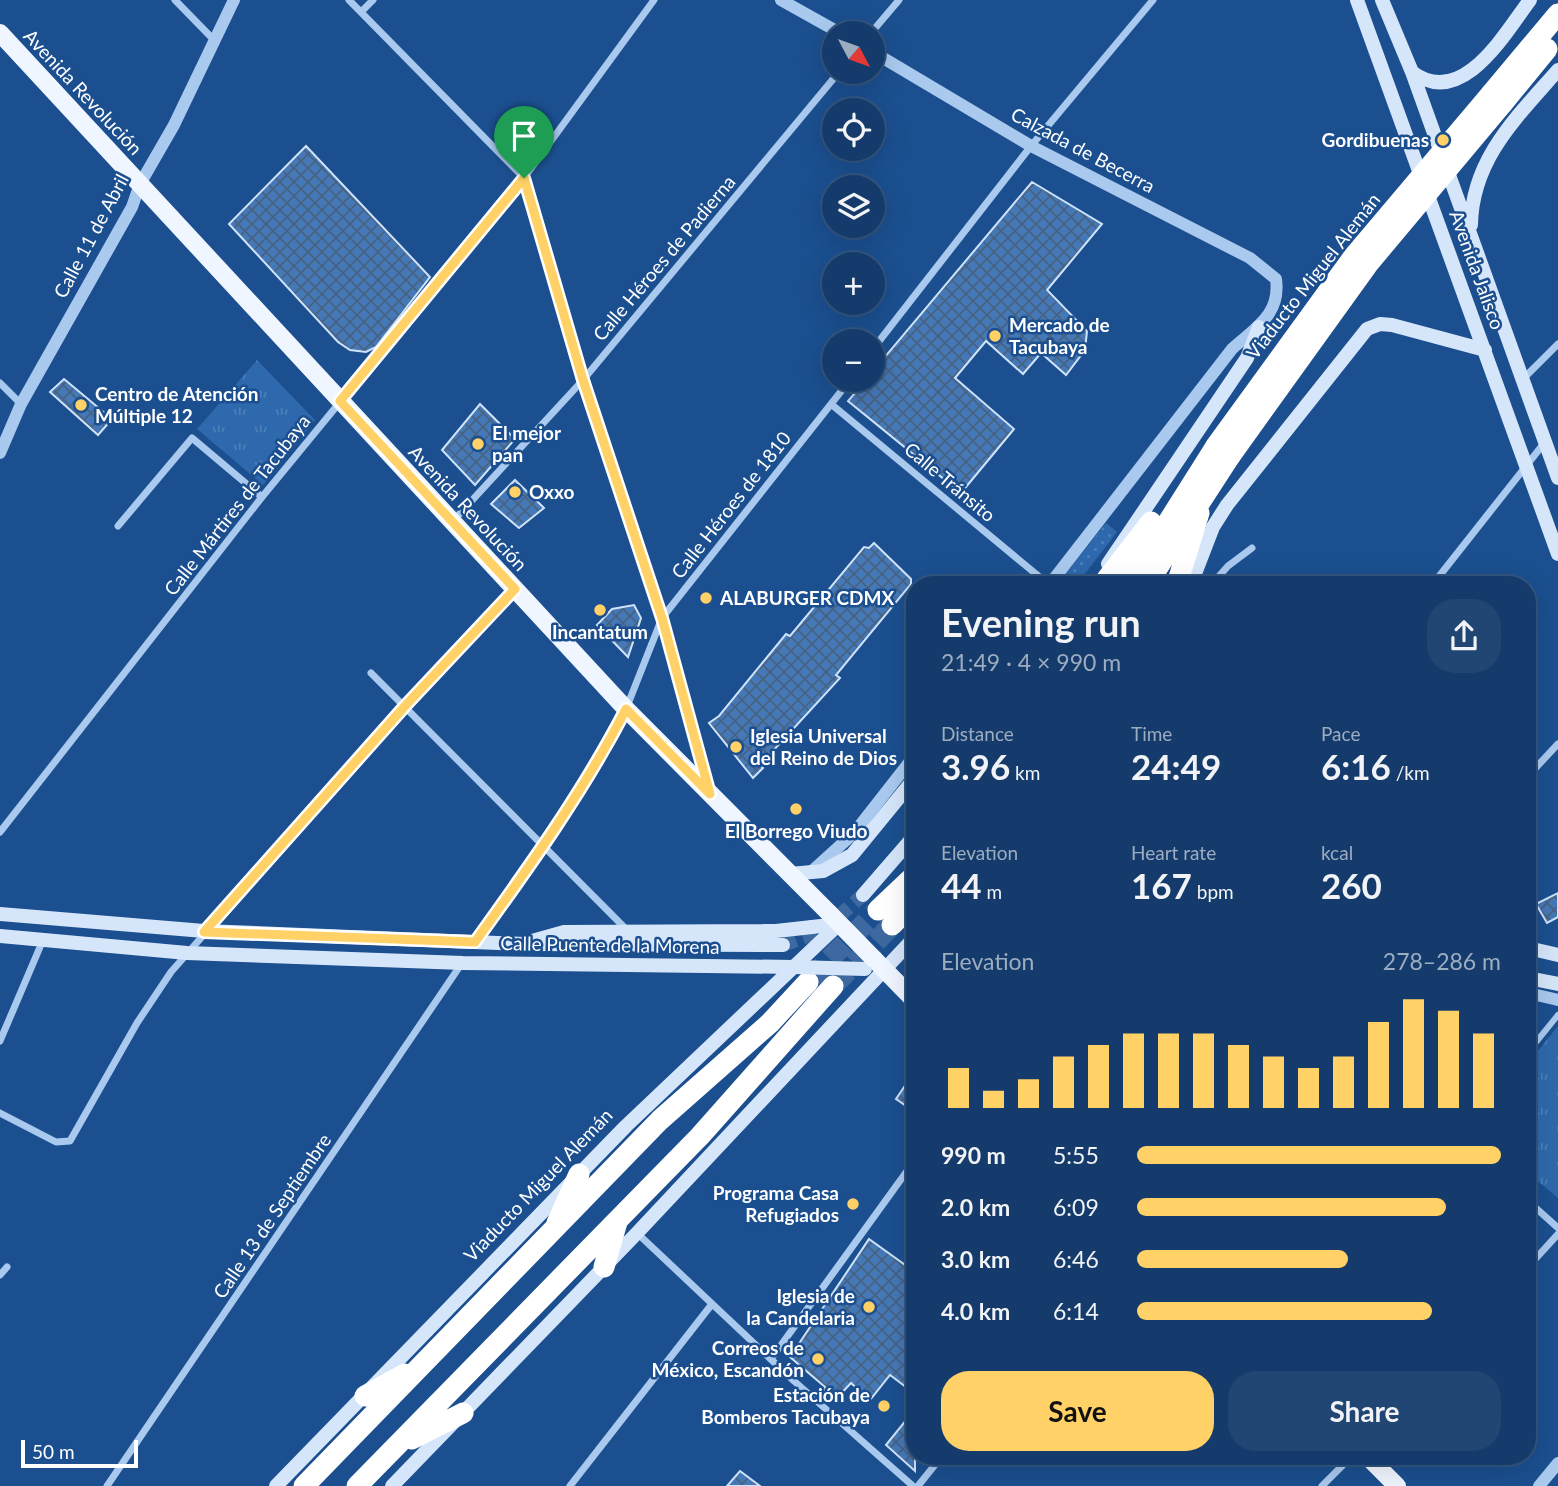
<!DOCTYPE html>
<html lang="en">
<head>
<meta charset="utf-8">
<style>
  :root { --surface:#143b6b; --page:#214673; --text:#f1f3f6; --muted:#9dadc1; --line:#33557e; --accent:#ffd166 }
  body { margin:0; font-family:Lato,sans-serif; background:var(--page); color:var(--text); height:100vh; display:flex; flex-direction:column; font-size:26px; white-space:nowrap }
  * { box-sizing:border-box; margin:0 }
  p { font-size:23px; color:var(--muted) }
  .icon { flex:none; width:38px; height:38px; fill:none; stroke:currentColor; stroke-width:2; stroke-linecap:round; stroke-linejoin:round }
  .map { position:relative; flex:1; overflow:hidden }
  .panel { position:absolute; left:906px; top:576px; width:630px; height:889px; display:flex; flex-direction:column; background:var(--surface); border-radius:28px; box-shadow:0 7px 28px #0002,0 0 0 2px var(--line) }
  .panel>* { flex:none }
  .needle { width:46px; rotate:131deg }
  .tools { position:absolute; left:822px; top:21px; display:grid; gap:14px }
  .tools a { display:grid; place-items:center; width:63px; height:63px; border-radius:50%; background:var(--surface); box-shadow:0 7px 28px #0002,0 0 0 2px var(--line); font-size:35px }
  .scale { position:absolute; left:21px; bottom:18px; width:117px; box-sizing:border-box; padding-left:7px; border:4px solid #fff; border-top:0; font-size:19px; line-height:24px; white-space:nowrap; color:#fff; -webkit-text-stroke:5px #1b4f8f; paint-order:stroke }
  .pin { position:absolute; display:grid; place-items:center; width:60px; height:60px; color:#fff; margin:-72px -30px; border-radius:50% 50% 50% 0; rotate:-45deg; box-shadow:0 0 7px #0007 }
  .pin .icon { rotate:45deg }
  .round { display:grid; place-items:center; flex:none; width:74px; height:74px; border-radius:28px; background:var(--page) }
  .overview { display:flex; align-items:center; justify-content:space-between; height:119px; padding:0 35px }
  h1 { font-size:38px; font-weight:700; line-height:52px }
  .metrics { display:grid; grid-template-columns:repeat(3,1fr); gap:10px; height:119px; padding:7px 35px }
  .metrics div { display:grid; align-content:center }
  .metrics b { font-size:35px; font-weight:700 }
  .metrics small { font-size:19px; font-weight:400 }
  .metrics p { font-size:19px }
  .chart { height:196px; padding:14px 35px }
  .chart p { display:flex; justify-content:space-between }
  .chart svg { width:100%; height:126px; margin-top:7px; stroke:var(--accent); stroke-width:6 }
  .primary-button { display:flex; gap:14px; margin-top:auto; padding:14px 35px }
  .primary-button a { flex:1; height:80px; border-radius:28px; background:var(--accent); color:#111; font-size:28px; font-weight:700; line-height:80px; text-align:center }
  .primary-button a+a { background:var(--page); color:var(--text) }
  ul { padding:0 35px; list-style:none; font-size:23px }
  li { display:grid; grid-template-columns:112px 84px 1fr; align-items:center; height:52px }
  li i { height:18px; border-radius:9px; background:var(--accent) }
  .map>svg:first-child { display:block }
</style>
</head>
<body>
<div class="map">
<svg width="1558" height="1486" viewBox="0 0 1558 1486">
  <defs>
    <pattern id="grass-dots" width="8" height="8" patternUnits="userSpaceOnUse" patternTransform="scale(1.75)"><rect width="8" height="8" fill="#2e69ad"/><path d="M2 2h.1M6 6h.1" fill="none" stroke="#4d80b9" stroke-width="1.8" stroke-linecap="round"/></pattern>
    <pattern id="park-tufts" width="24" height="20" patternUnits="userSpaceOnUse" patternTransform="scale(1.75)"><rect width="24" height="20" fill="#2e69ad"/><path d="M3 7l-1-3M5 7V3M7 7l1-3M15 17l-1-3M17 17v-4M19 17l1-3" fill="none" stroke="#4d80b9"/></pattern>
    <pattern id="building-cross-hatch" width="8" height="8" patternUnits="userSpaceOnUse" patternTransform="scale(1.75)"><rect width="8" height="8" fill="#4478b7"/><path d="M0 0l8 8M0 8l8-8" fill="none" stroke="#486282"/></pattern>
  </defs>
  <rect width="100%" height="100%" fill="#1b4f8f"/>
  <!-- grass -->
  <path fill="url(#grass-dots)" d="M1106 523 1117 532 1077 584H1058Z"/>
  <!-- park -->
  <path fill="url(#park-tufts)" d="M257 360 315 420 263 485 197 429Z
    M1558 1026V1198L1528 1173V1063Z"/>
  <!-- building -->
  <path fill="url(#building-cross-hatch)" stroke="#cfe3fa" stroke-width="2" d="M306 146 430 277 376 347 366 352 350 350 338 342 229 224Z
    M1032 182 1102 224 1047 290 1087 331 1085 350 1066 375 1041 353 1023 374 986 341 955 378 1014 429 961 493 848 401 866 380H873V371Z
    M64 379 112 419 98 435 50 392Z
    M480 404 515 439 475 485 442 450Z
    M515 480 544 508 519 528 491 504Z
    M874 543 911 579V584L836 675 840 678 760 765 763 768 753 778 709 723 719 716 786 634 790 636 864 547 869 548Z
    M634 605 641 618 628 657 597 625 612 609Z
    M1558 893V917L1547 923 1536 904Z
    M915 1071V1112L896 1099Z
    M869 1239 915 1272V1394L890 1375 870 1400 851 1383 835 1400 823 1389 825 1387 790 1357Z
    M915 1409V1471L886 1445Z
    M740 1471 760 1486H727Z"/>
  <g fill="none" stroke-linecap="round" stroke-linejoin="round">
    <!-- secondary-tunnel -->
    <path stroke="#3d69a0" stroke-width="14" stroke-dasharray="14 7" stroke-linecap="butt" d="M783 945 823 930 863 895"/>
    <!-- motorway-tunnel -->
    <path stroke="#3d69a0" stroke-width="21" stroke-dasharray="21 10" stroke-linecap="butt" d="M808 981 878 910
      M833 986 892 925"/>
    <!-- pedestrian -->
    <path stroke="#a9c9ee" stroke-width="6" d="M1528 1052 1558 1015"/>
    <!-- minor -->
    <path stroke="#a9c9ee" stroke-width="7" d="M175 0 213 39
      M349 0 524 178 583 380 662 618 707 783
      M361 12 373 0
      M871 33 899 0
      M873 349 1031 146 1153 0
      M1522 380 1558 344
      M0 383 21 404
      M831 404 1048 584
      M453 521 583 380 839 72
      M118 526 192 438 262 497
      M1212 584 1228 566 1252 548
      M1433 584 1545 442
      M371 673 626 929
      M1528 776 1558 744
      M0 832 262 497 524 178 654 0
      M475 941 543 847 604 752 626 709 662 618 850 380
      M0 1041 43 940
      M0 1113 56 1142 70 1141 137 1023 171 972 405 706 514 590
      M1528 1201 1558 1228
      M637 1233 794 1381 913 1486
      M1528 1267 1558 1234
      M0 1275 7 1267
      M771 1359 915 1160
      M107 1486 462 963
      M570 1486 712 1304
      M918 1486 942 1456
      M1322 1486 1352 1456"/>
    <!-- tertiary -->
    <path stroke="#a9c9ee" stroke-width="12" d="M781 0 840 33
      M873 52 1031 146 1250 258 1276 279C1281 315 1255 328 1232 349L1050 584
      M0 453 21 404 132 207 140 184 174 125 234 0
      M811 872 854 833 915 755
      M1528 993 1558 1000
      M1539 1486 1558 1463"/>
    <!-- secondary -->
    <path stroke="#d6e6fa" stroke-width="14" d="M1357 0 1558 554
      M1382 0 1412 72 1558 478
      M1412 72C1462 110 1505 33 1530 0
      M1471 225C1472 159 1517 117 1558 70
      M1108 564 1247 358 1259 327
      M1191 584 1213 527 1227 505 1367 329 1380 324 1392 325 1485 350
      M790 874 823 871 852 855 915 778
      M863 895 915 835
      M0 914 204 931 524 944 783 945
      M0 936 187 953 463 963 794 967
      M532 941 564 932 776 931 812 927
      M1528 948 1558 955
      M1528 978 1558 984
      M276 1486 626 1126 839 924
      M392 1486 637 1233 915 937"/>
    <!-- primary -->
    <path stroke="#f0f6ff" stroke-width="18" d="M0 33 626 709 829 913
      M874 959 915 1001
      M1367 1456 1397 1486"/>
    <!-- motorway -->
    <path stroke="#fff" stroke-width="21" d="M1491 94 1558 14
      M1502 104 1547 49
      M1103 584 1151 522
      M1129 584 1216 446
      M1147 584 1230 456
      M1177 584 1199 513
      M878 910 915 875
      M892 925 915 901
      M557 1223 579 1174
      M604 1267 617 1222
      M365 1396 405 1374
      M412 1439 463 1413
      M304 1486 660 1120 770 1023 808 982
      M357 1486 700 1136 833 986"/>
    <!-- secondary-bridge -->
    <path stroke="#d6e6fa" stroke-width="14" d="M812 927 839 924
      M794 967 865 969"/>
    <!-- primary-bridge -->
    <path stroke="#f0f6ff" stroke-width="18" d="M829 913 874 959"/>
    <!-- motorway-bridge -->
    <path stroke="#fff" stroke-width="21" d="M1216 446 1354 256 1491 94
      M1230 456 1368 264 1502 104"/>
  </g>
  <g fill="none" stroke-linecap="round" stroke-linejoin="round">
    <!-- route casing -->
    <g stroke="#fff" stroke-width="14">
      <path id="route" d="M524 178 583 380 662 618 710 794 626 709C583 792 529 867 475 942L204 932 405 706 515 589 340 401Z"/>
    </g>
    <!-- route -->
    <use href="#route" stroke="#ffd166" stroke-width="9"/>
  </g>
  <!-- markers -->
  <g fill="#ffd166" stroke="#1b4f8f" stroke-width="2.5">
    <circle cx="1443" cy="140" r="7"/>
    <circle cx="995" cy="336" r="7"/>
    <circle cx="81" cy="405" r="7"/>
    <circle cx="478" cy="444" r="7"/>
    <circle cx="515" cy="492" r="7"/>
    <circle cx="706" cy="598" r="7"/>
    <circle cx="600" cy="610" r="7"/>
    <circle cx="736" cy="747" r="7"/>
    <circle cx="796" cy="809" r="7"/>
    <circle cx="853" cy="1204" r="7"/>
    <circle cx="869" cy="1307" r="7"/>
    <circle cx="818" cy="1359" r="7"/>
    <circle cx="884" cy="1406" r="7"/>
  </g>
  <g text-anchor="middle" stroke-width="5" stroke-linejoin="round" paint-order="stroke">
    <!-- street labels -->
    <g font-size="19" fill="#fff" stroke="#1b4f8f">
      <text transform="translate(83 92) rotate(47)" y="7">Avenida Revolución</text>
      <text transform="translate(1083 150) rotate(28)" y="7">Calzada de Becerra</text>
      <text transform="translate(91 236) rotate(-62)" y="7">Calle 11 de Abril</text>
      <text transform="translate(664 258) rotate(-50)" y="7">Calle Héroes de Padierna</text>
      <text transform="translate(1477 270) rotate(70)" y="7">Avenida Jalisco</text>
      <text transform="translate(1313 276) rotate(-52)" y="7">Viaducto Miguel Alemán</text>
      <text transform="translate(950 482) rotate(40)" y="7">Calle Tránsito</text>
      <text transform="translate(237 505) rotate(-52)" y="7">Calle Mártires de Tacubaya</text>
      <text transform="translate(731 505) rotate(-52)" y="7">Calle Héroes de 1810</text>
      <text transform="translate(468 508) rotate(47)" y="7">Avenida Revolución</text>
      <text transform="translate(610 945) rotate(1)" y="7">Calle Puente de la Morena</text>
      <text transform="translate(538 1185) rotate(-46)" y="7">Viaducto Miguel Alemán</text>
      <text transform="translate(272 1216) rotate(-56)" y="7">Calle 13 de Septiembre</text>
    </g>
    <!-- poi labels -->
    <g font-size="19" font-weight="bold" fill="#fff" stroke="#1b4f8f" text-anchor="start">
      <text x="1429" y="147" text-anchor="end">Gordibuenas</text>
      <text x="1009" y="332">Mercado de<tspan x="1009" dy="22">Tacubaya</tspan></text>
      <text x="95" y="401">Centro de Atención<tspan x="95" dy="22">Múltiple 12</tspan></text>
      <text x="492" y="440">El mejor<tspan x="492" dy="22">pan</tspan></text>
      <text x="529" y="499">Oxxo</text>
      <text x="720" y="605">ALABURGER CDMX</text>
      <text x="600" y="639" text-anchor="middle">Incantatum</text>
      <text x="750" y="743">Iglesia Universal<tspan x="750" dy="22">del Reino de Dios</tspan></text>
      <text x="796" y="838" text-anchor="middle">El Borrego Viudo</text>
      <text x="839" y="1200" text-anchor="end">Programa Casa<tspan x="839" dy="22">Refugiados</tspan></text>
      <text x="855" y="1303" text-anchor="end">Iglesia de<tspan x="855" dy="22">la Candelaria</tspan></text>
      <text x="804" y="1355" text-anchor="end">Correos de<tspan x="804" dy="22">México, Escandón</tspan></text>
      <text x="870" y="1402" text-anchor="end">Estación de<tspan x="870" dy="22">Bomberos Tacubaya</tspan></text>
    </g>
  </g>
</svg>
<div class="tools">
<a><svg class="needle" viewBox="-14 -14 28 28"><path d="M0-13l5 13h-10z" fill="#e53935"/><path d="M0 13l5-13h-10z" fill="#9dadc1"/></svg></a>
<a><svg class="icon" aria-label="locate" viewBox="0 0 24 24"><circle cx="12" cy="12" r="6"/><path d="M12 2v4M12 18v4M2 12h4M18 12h4"/></svg></a>
<a><svg class="icon" aria-label="layers" viewBox="0 0 24 24"><path d="M12 4l9 5-9 5-9-5zM3 14l9 5 9-5"/></svg></a>
<a>+</a>
<a>−</a>
</div>
<div class="scale">50 m</div>
<div class="pin" style="left:524px;top:178px;background:#1e9e55"><svg class="icon" aria-label="arrive" viewBox="0 0 24 24"><path d="M6 21V4h12l-3 4 3 4H6"/></svg></div>
<section class="panel">
<div class="overview"><div><h1>Evening run</h1><p>21:49 · 4 × 990 m</p></div><a class="round"><svg class="icon" aria-label="share" viewBox="0 0 24 24"><path d="M12 15V3M7 8l5-5 5 5M5 13v7h14v-7"/></svg></a></div>
<div class="metrics">
<div><p>Distance</p><b>3.96<small> km</small></b></div>
<div><p>Time</p><b>24:49</b></div>
<div><p>Pace</p><b>6:16<small> /km</small></b></div>
</div>
<div class="metrics">
<div><p>Elevation</p><b>44<small> m</small></b></div>
<div><p>Heart rate</p><b>167<small> bpm</small></b></div>
<div><p>kcal</p><b>260</b></div>
</div>
<div class="chart"><p><span>Elevation</span>278–286 m</p>
<svg viewBox="0 0 160 44" preserveAspectRatio="none"><path d="M5 44V30M15 44V38M25 44V34M35 44V26M45 44V22M55 44V18M65 44V18M75 44V18M85 44V22M95 44V26M105 44V30M115 44V26M125 44V14M135 44V6M145 44V10M155 44V18"/></svg>
</div>
<ul>
<li><b>990 m</b>5:55<i style="width:100%"></i></li>
<li><b>2.0 km</b>6:09<i style="width:85%"></i></li>
<li><b>3.0 km</b>6:46<i style="width:58%"></i></li>
<li><b>4.0 km</b>6:14<i style="width:81%"></i></li>
</ul>
<div class="primary-button"><a>Save</a><a>Share</a></div>
</section>
</div>
</body>
</html>
